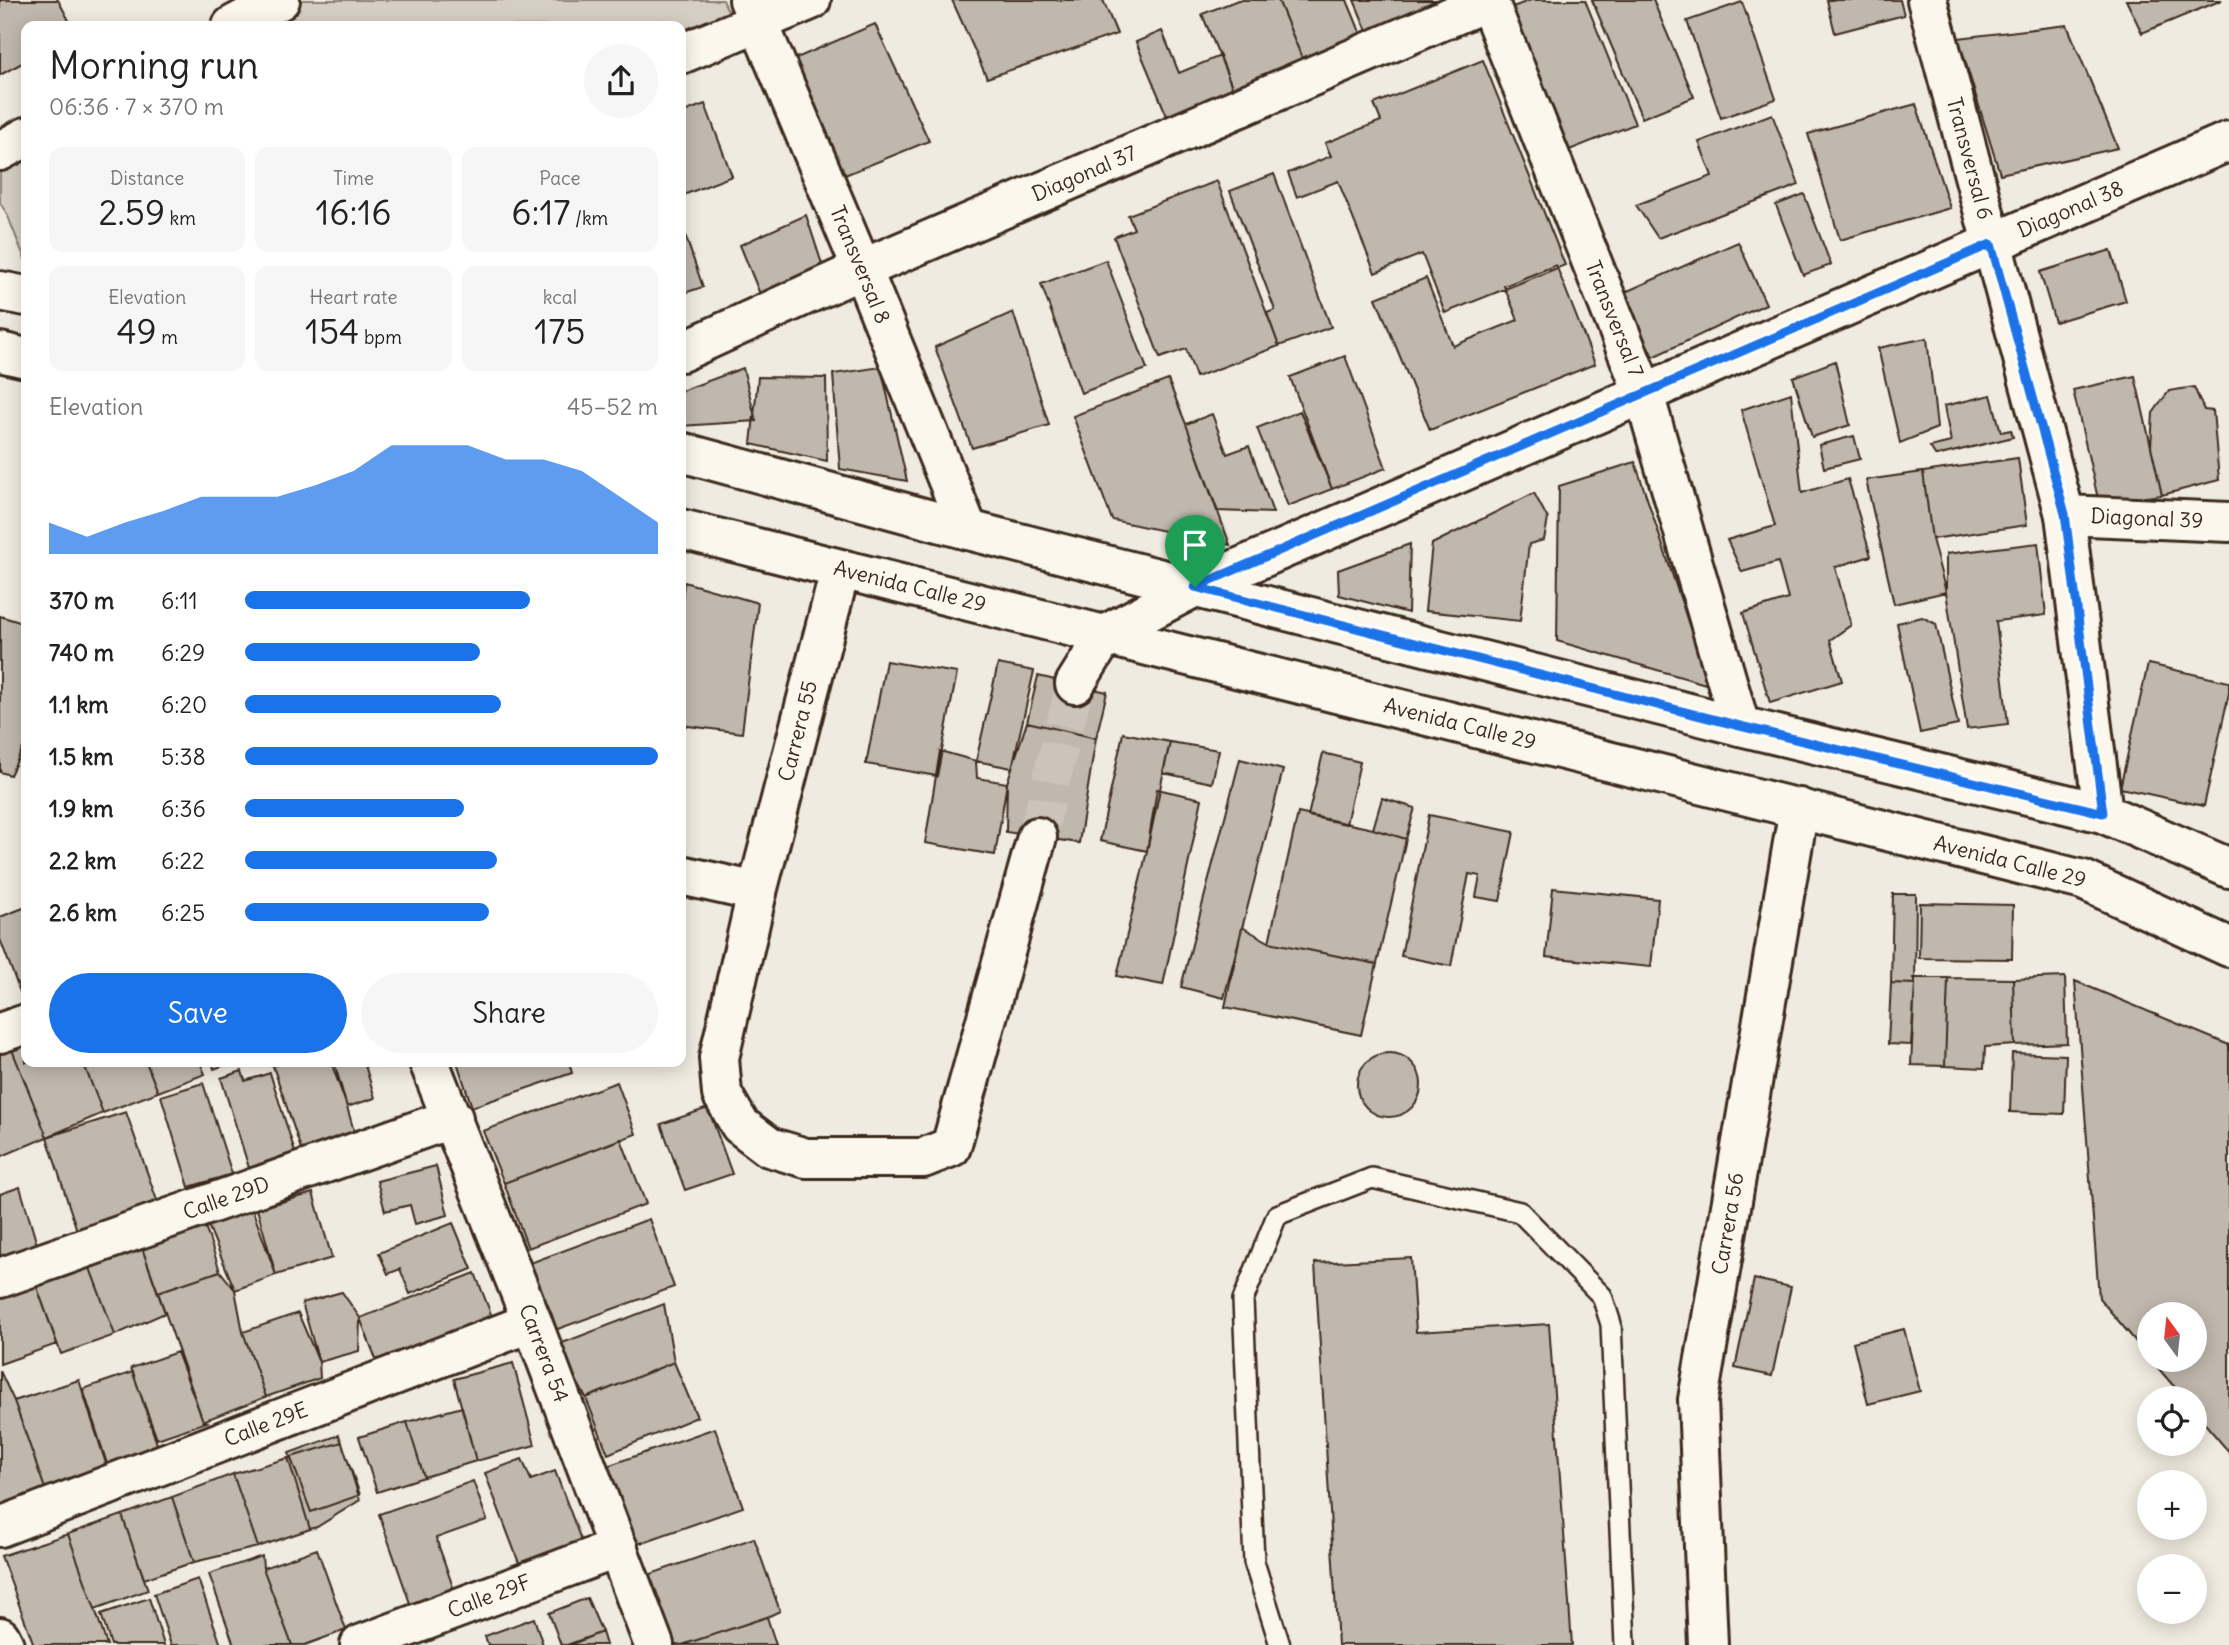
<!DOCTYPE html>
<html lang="en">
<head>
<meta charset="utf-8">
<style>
  :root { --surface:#fff; --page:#f6f6f6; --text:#222; --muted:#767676; --accent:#1a73e8 }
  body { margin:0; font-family:Delius,sans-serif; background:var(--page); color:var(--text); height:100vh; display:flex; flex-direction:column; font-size:26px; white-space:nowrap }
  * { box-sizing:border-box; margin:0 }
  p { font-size:23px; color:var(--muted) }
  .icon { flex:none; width:38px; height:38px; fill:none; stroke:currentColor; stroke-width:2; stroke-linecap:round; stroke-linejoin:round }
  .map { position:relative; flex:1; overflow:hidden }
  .details { position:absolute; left:21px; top:21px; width:665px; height:1046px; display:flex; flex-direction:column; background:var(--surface); border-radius:14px; box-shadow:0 4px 18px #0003 }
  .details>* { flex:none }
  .needle { width:46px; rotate:345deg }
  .tools { position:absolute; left:2137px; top:1302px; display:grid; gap:14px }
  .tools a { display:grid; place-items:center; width:70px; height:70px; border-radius:50%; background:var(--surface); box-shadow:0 4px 18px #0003; font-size:35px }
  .pin { position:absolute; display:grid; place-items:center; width:60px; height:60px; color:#fff; margin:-72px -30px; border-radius:50% 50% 50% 0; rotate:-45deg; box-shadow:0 0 7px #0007 }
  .pin .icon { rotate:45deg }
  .round { display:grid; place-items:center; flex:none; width:74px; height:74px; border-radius:37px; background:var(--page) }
  .overview { display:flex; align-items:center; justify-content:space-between; height:119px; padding:0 28px }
  h1 { font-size:38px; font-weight:600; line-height:52px }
  .figures { display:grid; grid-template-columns:repeat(3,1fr); gap:10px; height:119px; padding:7px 28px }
  .figures div { display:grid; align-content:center; border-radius:14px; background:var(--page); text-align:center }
  .figures b { font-size:35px; font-weight:600 }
  .figures small { font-size:19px; font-weight:400 }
  .figures p { font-size:19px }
  .chart { height:196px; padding:14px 28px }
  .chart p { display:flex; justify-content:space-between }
  .chart svg { width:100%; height:126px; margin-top:7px; fill:var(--accent); opacity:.7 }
  .button { display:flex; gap:14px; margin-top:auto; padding:14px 28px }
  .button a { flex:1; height:80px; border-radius:42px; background:var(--accent); color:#fff; font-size:28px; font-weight:600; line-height:80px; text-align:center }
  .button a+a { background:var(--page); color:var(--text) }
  ul { padding:0 28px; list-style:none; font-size:23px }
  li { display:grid; grid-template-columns:112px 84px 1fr; align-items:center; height:52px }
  li i { height:18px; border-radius:9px; background:var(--accent) }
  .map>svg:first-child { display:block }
</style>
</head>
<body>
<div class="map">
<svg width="2229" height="1645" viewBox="0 0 2229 1645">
  <rect width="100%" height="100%" fill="#f0ebe0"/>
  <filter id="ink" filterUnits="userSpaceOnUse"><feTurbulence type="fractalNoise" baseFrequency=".0143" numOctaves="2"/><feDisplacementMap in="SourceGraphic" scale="14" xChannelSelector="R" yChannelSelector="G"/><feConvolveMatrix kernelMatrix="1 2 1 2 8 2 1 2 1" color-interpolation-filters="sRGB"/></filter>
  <g filter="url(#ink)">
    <!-- green -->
    <path fill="#d5cec3" stroke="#887c70" stroke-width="2" d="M301 0H723L736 28 681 48V26H252Z
      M26 148V262L7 214 0 203V163Z"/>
    <!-- building -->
    <path fill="#c0b8ad" stroke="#3b2a1e" stroke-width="2" d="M0 0H58L72 26H26V61L0 75Z
      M952 0H1103L1117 34 987 78Z
      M1238 0H1278L1305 65 1235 94 1202 14Z
      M1278 0H1347L1363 39 1305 65Z
      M1354 0H1474L1370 38Z
      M1531 0H1585L1635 124 1567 151 1510 8Z
      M1592 0H1653L1694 97 1642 118Z
      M1827 0H1900L1904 15 1835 33Z
      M2126 0H2222L2142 33Z
      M1742 2 1776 99 1721 118 1687 21Z
      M875 24 929 141 845 175 792 60Z
      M2067 25 2118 148 2000 174 1958 38Z
      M1162 31 1179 73 1220 56 1235 94 1169 121 1136 42Z
      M1483 60 1565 265 1445 313 1422 254 1375 273 1338 181 1297 197 1288 173 1331 156 1325 143 1381 121 1374 104Z
      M705 104 732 176 681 196V113Z
      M1916 104 1950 208 1840 240 1808 134Z
      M1772 114 1799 185 1658 238 1636 205 1712 176 1699 142Z
      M1274 174 1331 327 1279 346 1267 313 1275 310 1230 191Z
      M1217 181 1279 346 1196 377 1186 349 1160 358 1114 237 1134 229 1128 215Z
      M1804 194 1831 265 1803 275 1776 205Z
      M806 215 822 264 762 299 740 245Z
      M681 223 703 287 681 294Z
      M1738 242 1766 304 1653 357 1623 293Z
      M2111 250 2126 301 2055 322 2040 272Z
      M1106 260 1147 369 1081 393 1041 284Z
      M1556 265 1595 364 1430 430 1376 298 1426 278 1453 346 1518 320 1504 286Z
      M1013 312 1049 425 972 448 935 347Z
      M1927 338 1937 428 1900 443 1878 348Z
      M1345 356 1386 468 1332 489 1290 377Z
      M1835 361 1850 425 1812 437 1793 377Z
      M881 367 907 481 840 469 833 374Z
      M743 368 756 421 681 426V391Z
      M2135 376 2162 495 2099 503 2073 390Z
      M758 377 826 378 827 461 751 444Z
      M1168 380 1186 424 1230 545 1112 520 1073 416Z
      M2194 387 2204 410 2213 411 2219 480 2162 495 2151 447 2153 413 2169 391Z
      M1791 393 1802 493 1848 479 1871 556 1835 567 1851 625 1830 640 1842 681 1770 703 1743 613 1788 599 1778 562 1742 572 1727 540 1775 526 1741 410Z
      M1991 395 2001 432 2011 430 2013 437 1936 456 1930 447 1951 442 1944 406Z
      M1300 411 1332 489 1288 506 1257 428Z
      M1212 414 1227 454 1249 446 1273 513 1217 511 1186 424Z
      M1854 436 1860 459 1824 468 1819 445Z
      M2018 458 2027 525 1932 539 1923 472Z
      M1635 462 1709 685 1557 641 1559 486Z
      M1923 472 1932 539 1946 592 1894 604 1866 480Z
      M1534 493 1548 519 1544 540 1529 544 1520 621 1425 611 1432 544Z
      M2038 543 2046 615 1996 621 2008 724 1967 729 1946 592V554Z
      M1410 544 1408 613 1339 595 1338 570Z
      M684 582 758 603 742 733 681 725V613Z
      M0 616 26 624V742L10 775 0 772Z
      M1922 617 1936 624 1958 725 1920 733 1897 623Z
      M886 661 957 673 937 776 866 764Z
      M998 664 1034 671 1012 768 976 761Z
      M2148 664 2229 682V693L2204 806 2120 788Z
      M1038 676 1107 692 1096 738 1027 722Z
      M1027 722 1096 738 1079 843 1006 832 1007 783Z
      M1123 733 1170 742 1147 851 1100 841Z
      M1170 742 1219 750 1212 783 1163 773Z
      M940 751 976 761 977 778 1007 783 995 855 925 843Z
      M1323 753 1360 762 1346 824 1308 816Z
      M1240 759 1283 770 1224 998 1181 987Z
      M1157 789 1202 799 1163 985 1117 976 1147 851Z
      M1382 798 1415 808 1406 839 1373 829Z
      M1298 813 1373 829 1406 839 1377 964 1269 942Z
      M1429 815 1514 832 1500 901 1476 897 1480 876 1469 874 1451 966 1401 956Z
      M1553 888 1658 899 1651 967 1546 957Z
      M1893 894H1916L1915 984 1891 983Z
      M1920 903 2013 905 2012 959 1919 958Z
      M26 907V1005H25L0 939V917Z
      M1242 927 1269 942 1377 964 1361 1035 1225 1007Z
      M2065 977 2067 1043 2015 1045 2013 979Z
      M1913 978H1948L1945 1066 1911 1065 1915 984Z
      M1948 978 2013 979 2015 1045 1985 1047 1984 1068 1945 1066Z
      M2075 981 2229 1045V1452L2194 1411V1398H2184L2151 1360H2194V1314H2149V1357L2099 1298Z
      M1891 983 1915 984 1911 1045 1888 1044Z
      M26 1041V1062H83L103 1113 47 1137 11 1047Z
      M11 1047 47 1137 0 1157V1051Z
      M1357 1085a32 32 0 1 1 64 0a32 32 0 1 1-64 0Z
      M2012 1053 2066 1055 2064 1114 2010 1112Z
      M83 1062H146L158 1092 103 1113Z
      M146 1062H200L205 1074 158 1092Z
      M212 1062H233L214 1069Z
      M283 1062H331L347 1107 356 1138 303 1155 273 1066Z
      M334 1062H364L375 1098 347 1107Z
      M457 1062H569L572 1073 472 1107Z
      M242 1071 245 1081 270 1073 295 1152 249 1168 221 1078Z
      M617 1082 636 1134 504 1183 483 1131Z
      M203 1083 232 1174 189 1187 161 1096Z
      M708 1108 732 1174 685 1190 661 1124Z
      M126 1112 161 1212 80 1240 47 1137Z
      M621 1139 646 1204 528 1248 504 1183Z
      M436 1166 448 1215 415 1224 410 1205 385 1211 377 1181Z
      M20 1187 38 1248 0 1261V1194Z
      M313 1193 332 1258 276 1275 257 1209Z
      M249 1200 276 1275 235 1290 205 1218Z
      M201 1214 220 1271 158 1292 138 1237Z
      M649 1219 674 1287 555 1330 530 1263Z
      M453 1223 472 1269 410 1294 400 1269 388 1274 379 1253Z
      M138 1237 165 1313 115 1335 84 1252Z
      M84 1252 115 1335 61 1354 33 1276Z
      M1411 1258 1416 1332 1549 1324 1572 1645H1338L1315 1263Z
      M220 1271 235 1290 243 1332 266 1397 203 1421 158 1292Z
      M475 1273 494 1322 379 1367 360 1318Z
      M33 1276 57 1344 0 1364V1287Z
      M1754 1279 1791 1287 1772 1376 1735 1368Z
      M342 1292 360 1318 359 1351 319 1362 302 1303Z
      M664 1304 674 1362 586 1398 557 1345Z
      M298 1313 319 1362 320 1378 266 1397 243 1332Z
      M1904 1329 1920 1391 1868 1404 1853 1342Z
      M177 1352 203 1421 207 1422 157 1439 131 1368Z
      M674 1362 697 1417 608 1454 586 1398Z
      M513 1363 535 1445 476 1461 454 1379Z
      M0 1371 14 1401 49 1500 0 1517Z
      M133 1372 160 1453 109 1470 83 1389Z
      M79 1380 110 1476 49 1500 14 1401Z
      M462 1407 476 1461 424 1477 407 1422Z
      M407 1422 424 1477 377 1492 359 1437Z
      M715 1428 743 1507 629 1547 601 1468Z
      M339 1435 360 1495 311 1512 289 1453Z
      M342 1442 360 1500 317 1527 310 1529 288 1458Z
      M288 1458 310 1529 258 1547 233 1474Z
      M522 1459 531 1480 555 1471 584 1548 522 1571 485 1473Z
      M233 1474 258 1547 194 1562 172 1497Z
      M473 1481 487 1520 436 1538 455 1593 412 1609 379 1514Z
      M172 1497 194 1562 144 1579 122 1515Z
      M122 1515 148 1590 95 1609 68 1534Z
      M68 1534 95 1609 107 1645H34L1 1556Z
      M754 1538 780 1611 767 1617 682 1645H671L648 1575Z
      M317 1549 346 1630 305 1645H292L263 1568Z
      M262 1556 263 1568 292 1645H234L209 1574Z
      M198 1579 221 1645H171L154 1594Z
      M149 1598 164 1645H111L101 1614Z
      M587 1598 602 1632 570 1645H561L549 1613Z
      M767 1617 776 1645H682Z
      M534 1618 543 1645H488L485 1636Z
      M602 1632 606 1645H567Z"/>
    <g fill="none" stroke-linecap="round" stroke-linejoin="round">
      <!-- street-tunnel -->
      <path stroke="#ccc4b9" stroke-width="38" stroke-dasharray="38 19" stroke-linecap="butt" d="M1037 837 1075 684"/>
      <!-- lane casing -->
      <g stroke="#3b2a1e" stroke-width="24">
        <path id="lane" d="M1280 1645 1254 1562 1243 1300 1277 1215 1372 1178 1520 1212 1602 1296 1611 1324 1625 1645"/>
      </g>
      <!-- street casing -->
      <g stroke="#3b2a1e" stroke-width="44">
        <g id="street">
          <path id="s1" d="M749 0 862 269 968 530"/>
          <path id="s2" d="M1488 0 1644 394 1740 726"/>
          <path id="s3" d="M1927 0 2065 515 2103 813"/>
          <path d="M232 26 280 0"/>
          <path d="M681 54 811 0"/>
          <path d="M0 151 26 137"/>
          <path id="s4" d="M681 352 862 269 1490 0"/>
          <path id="s5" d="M2065 515 2229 522"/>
          <path d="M840 571 757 892 719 1058 722 1094 740 1125 769 1147 806 1158H923L951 1147 1037 837"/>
          <path id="s6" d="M1075 684 1106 634 1195 587 2229 141"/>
          <path d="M681 875 757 892"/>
          <path d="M0 1033 26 1024"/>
          <path id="s7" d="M429 1062 532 1322 654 1645"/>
          <path id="s8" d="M0 1278 453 1118"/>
          <path id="s9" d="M0 1527 532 1322"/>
          <path d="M0 1637 4 1645"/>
          <path id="s10" d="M360 1645 618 1548"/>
          <path id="s11" d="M1708 1645 1698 1400 1799 808"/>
        </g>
      </g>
      <!-- secondary casing -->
      <g stroke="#3b2a1e" stroke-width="44">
        <g id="secondary">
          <path d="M0 291 26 296"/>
          <path d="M0 352 26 358"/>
          <path d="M681 452 968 530 1740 726 2103 813 2229 868"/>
          <path id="s12" d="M681 529 2083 880 2229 947"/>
        </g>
      </g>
      <!-- lane -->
      <use href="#lane" stroke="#fbf7ec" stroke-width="19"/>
      <!-- street -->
      <use href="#street" stroke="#fbf7ec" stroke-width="38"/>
      <!-- secondary -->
      <use href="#secondary" stroke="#fbf7ec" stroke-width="38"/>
    </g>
  </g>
  <g fill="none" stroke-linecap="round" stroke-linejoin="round" filter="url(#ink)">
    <!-- route casing -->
    <g stroke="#fff" stroke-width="14">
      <path id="route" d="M1991 244 2065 514 2103 813 1740 726 1195 587Z"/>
    </g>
    <!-- route -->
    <use href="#route" stroke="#1a73e8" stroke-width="9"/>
  </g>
  <g text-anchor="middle" stroke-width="7" stroke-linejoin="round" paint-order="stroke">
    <!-- street labels -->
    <g font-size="21" fill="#3b2a1e" stroke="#fbf7ec">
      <text dy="7" stroke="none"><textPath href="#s3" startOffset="164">Transversal 6</textPath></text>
      <text dy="7" stroke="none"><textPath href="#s4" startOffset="441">Diagonal 37</textPath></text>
      <text dy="7" stroke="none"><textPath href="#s6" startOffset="1113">Diagonal 38</textPath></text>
      <text dy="7" stroke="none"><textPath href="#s1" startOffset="287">Transversal 8</textPath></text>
      <text dy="7" stroke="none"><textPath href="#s2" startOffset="343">Transversal 7</textPath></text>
      <text dy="7" stroke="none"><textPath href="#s5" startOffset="82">Diagonal 39</textPath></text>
      <text dy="7" stroke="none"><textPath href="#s12" startOffset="236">Avenida Calle 29</textPath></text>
      <text dy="7" stroke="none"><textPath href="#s12" startOffset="803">Avenida Calle 29</textPath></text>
      <text transform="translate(798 731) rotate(-76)" y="7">Carrera 55</text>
      <text dy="7" stroke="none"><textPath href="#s12" startOffset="1370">Avenida Calle 29</textPath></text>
      <text dy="7" stroke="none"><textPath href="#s8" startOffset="240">Calle 29D</textPath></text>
      <text dy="7" stroke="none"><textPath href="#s11" startOffset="424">Carrera 56</textPath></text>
      <text dy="7" stroke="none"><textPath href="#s7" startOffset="313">Carrera 54</textPath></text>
      <text dy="7" stroke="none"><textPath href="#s9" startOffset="285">Calle 29E</textPath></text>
      <text dy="7" stroke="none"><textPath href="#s10" startOffset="138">Calle 29F</textPath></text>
    </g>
  </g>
</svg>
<div class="tools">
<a><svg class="needle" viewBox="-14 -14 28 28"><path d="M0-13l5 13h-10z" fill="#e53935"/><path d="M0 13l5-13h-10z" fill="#767676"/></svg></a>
<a><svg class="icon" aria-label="locate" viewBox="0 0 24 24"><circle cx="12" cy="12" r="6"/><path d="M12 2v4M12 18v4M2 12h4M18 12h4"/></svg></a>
<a>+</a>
<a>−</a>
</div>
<div class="pin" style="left:1195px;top:587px;background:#1e9e55"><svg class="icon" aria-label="arrive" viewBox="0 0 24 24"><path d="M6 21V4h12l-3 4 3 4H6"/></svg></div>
<section class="details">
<div class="overview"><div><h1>Morning run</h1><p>06:36 · 7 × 370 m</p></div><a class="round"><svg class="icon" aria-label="share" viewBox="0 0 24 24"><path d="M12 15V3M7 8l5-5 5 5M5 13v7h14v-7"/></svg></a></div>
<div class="figures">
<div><p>Distance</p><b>2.59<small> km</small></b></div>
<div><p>Time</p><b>16:16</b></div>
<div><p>Pace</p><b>6:17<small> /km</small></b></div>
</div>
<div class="figures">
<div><p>Elevation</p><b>49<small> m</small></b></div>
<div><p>Heart rate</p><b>154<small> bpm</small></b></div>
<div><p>kcal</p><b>175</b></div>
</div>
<div class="chart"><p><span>Elevation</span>45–52 m</p>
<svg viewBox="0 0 160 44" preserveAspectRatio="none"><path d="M0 44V33L10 38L20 33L30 29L40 24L50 24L60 24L70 20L80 15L90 6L100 6L110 6L120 11L130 11L140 15L150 24L160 33V44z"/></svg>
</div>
<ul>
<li><b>370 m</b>6:11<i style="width:69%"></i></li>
<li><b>740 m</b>6:29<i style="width:57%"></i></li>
<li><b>1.1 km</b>6:20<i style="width:62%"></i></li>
<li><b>1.5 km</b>5:38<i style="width:100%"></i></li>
<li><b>1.9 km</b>6:36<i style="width:53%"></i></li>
<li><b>2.2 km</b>6:22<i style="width:61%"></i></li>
<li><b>2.6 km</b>6:25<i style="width:59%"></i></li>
</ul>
<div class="button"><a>Save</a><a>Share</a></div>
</section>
</div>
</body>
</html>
